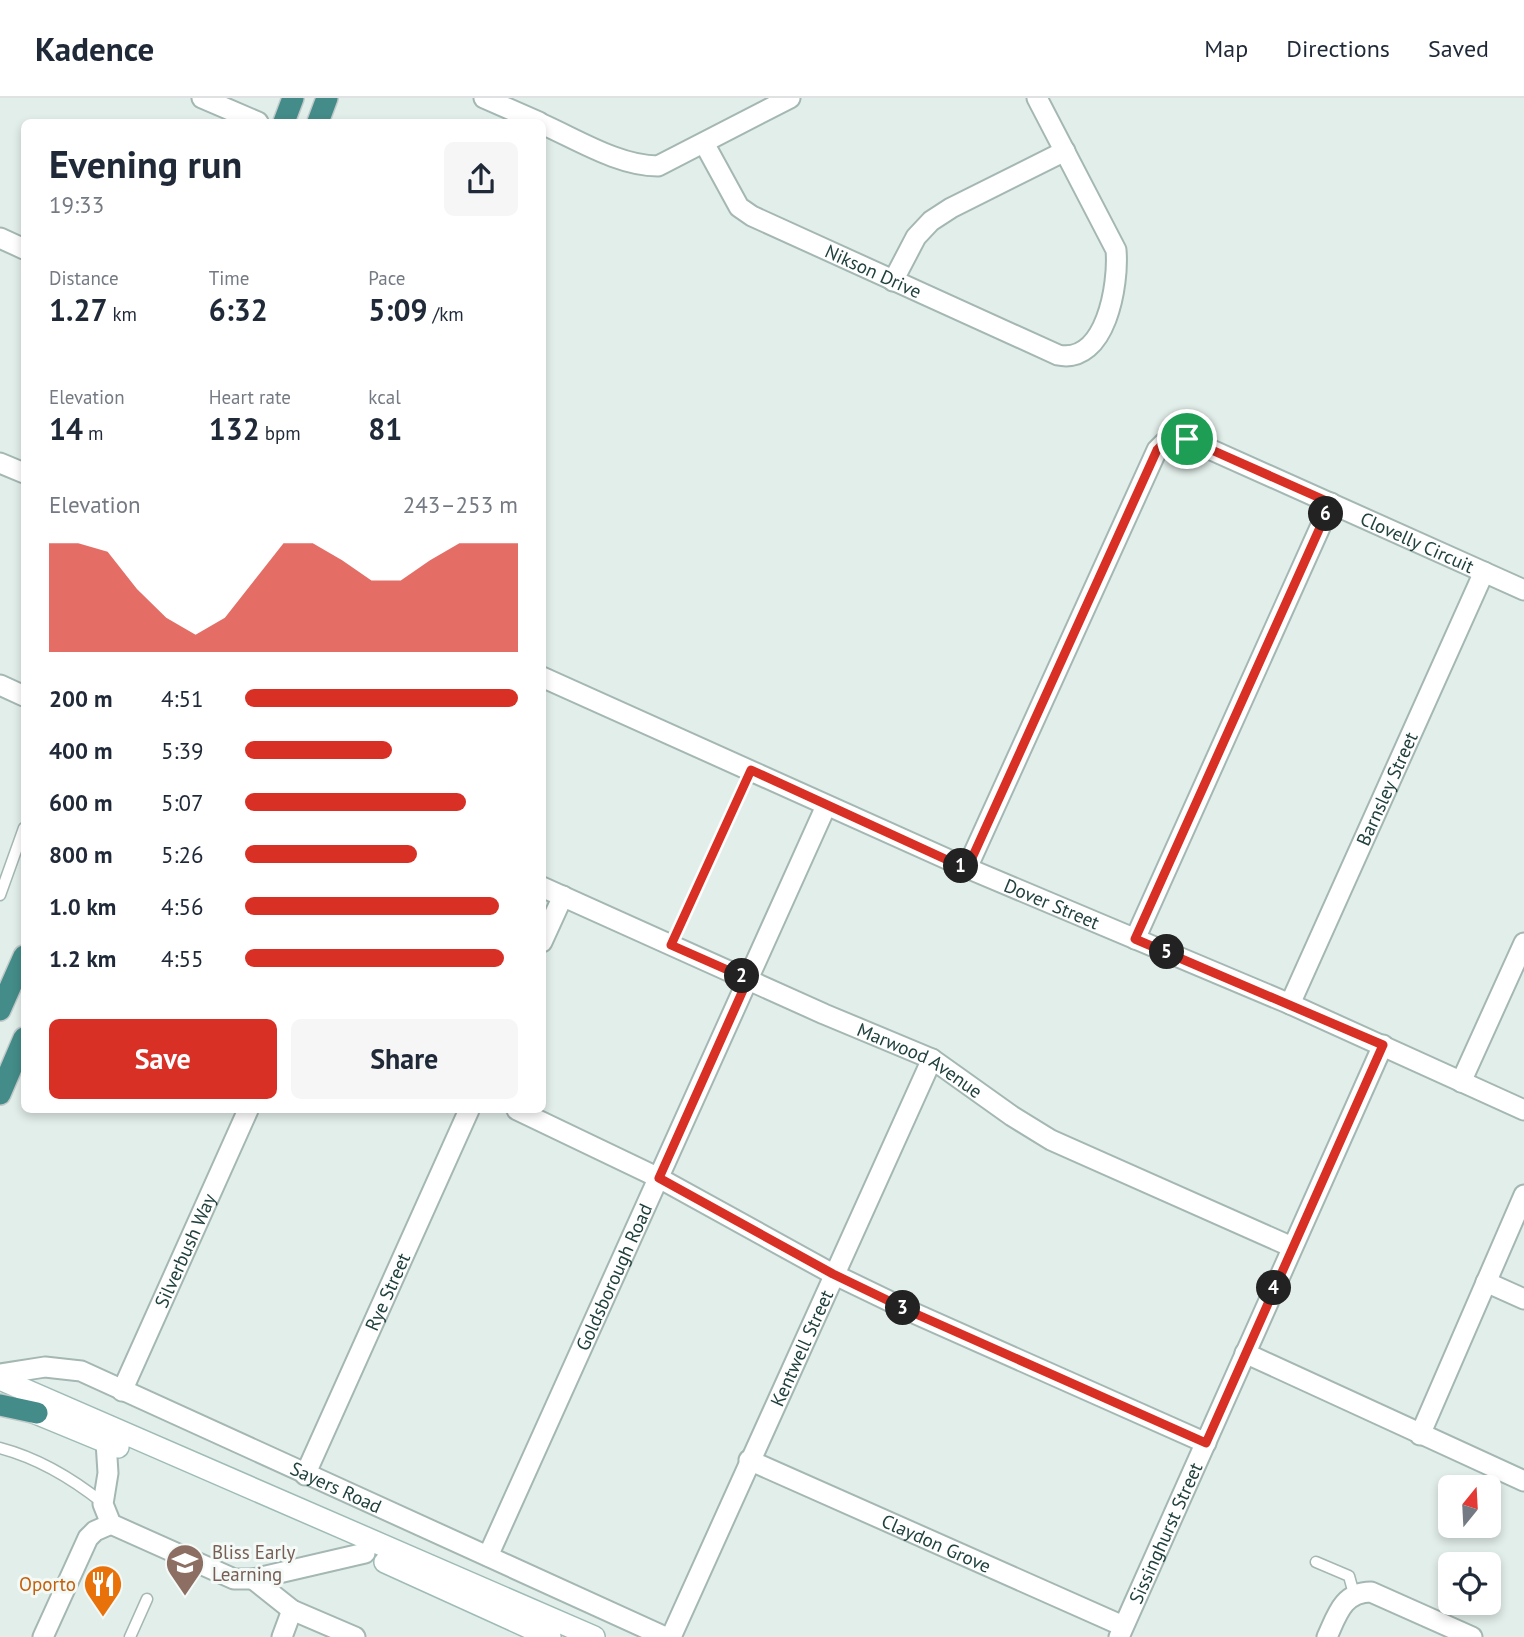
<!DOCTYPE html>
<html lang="en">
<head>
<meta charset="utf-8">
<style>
  :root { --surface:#fff; --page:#f6f6f7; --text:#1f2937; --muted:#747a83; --line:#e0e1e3; --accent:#d93025 }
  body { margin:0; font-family:"PT Sans",sans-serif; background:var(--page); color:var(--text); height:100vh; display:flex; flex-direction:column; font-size:26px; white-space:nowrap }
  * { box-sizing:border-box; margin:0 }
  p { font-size:23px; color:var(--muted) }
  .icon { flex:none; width:38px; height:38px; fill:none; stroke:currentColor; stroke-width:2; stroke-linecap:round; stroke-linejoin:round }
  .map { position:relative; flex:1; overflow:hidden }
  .drawer { position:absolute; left:21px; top:21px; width:525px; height:994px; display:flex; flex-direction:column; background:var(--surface); border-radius:10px; box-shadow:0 4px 10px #0003 }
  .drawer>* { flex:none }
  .needle { width:46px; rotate:18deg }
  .tools { position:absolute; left:1438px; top:1377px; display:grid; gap:14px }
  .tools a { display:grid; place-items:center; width:63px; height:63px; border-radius:10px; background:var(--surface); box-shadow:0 4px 10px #0003; font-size:35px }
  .pin { position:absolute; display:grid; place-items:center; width:60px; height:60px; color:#fff; margin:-30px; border:4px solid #fff; border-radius:50%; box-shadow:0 2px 7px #0007 }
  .km { position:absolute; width:35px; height:35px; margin:-18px; border-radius:50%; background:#222; color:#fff; font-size:19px; line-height:35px; text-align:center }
  .round { display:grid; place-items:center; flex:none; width:74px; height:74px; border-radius:10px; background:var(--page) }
  .overview { display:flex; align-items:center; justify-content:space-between; height:119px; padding:0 28px }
  h1 { font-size:38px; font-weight:700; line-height:52px }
  .metrics { display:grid; grid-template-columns:repeat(3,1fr); gap:10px; height:119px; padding:7px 28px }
  .metrics div { display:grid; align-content:center }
  .metrics b { font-size:30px; font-weight:700 }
  .metrics small { font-size:19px; font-weight:400 }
  .metrics p { font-size:19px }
  .chart { height:196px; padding:14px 28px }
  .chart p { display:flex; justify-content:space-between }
  .chart svg { width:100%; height:126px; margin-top:7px; fill:var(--accent); opacity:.7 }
  .primary-button { display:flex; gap:14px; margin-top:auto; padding:14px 28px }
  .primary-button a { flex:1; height:80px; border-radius:10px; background:var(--accent); color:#fff; font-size:28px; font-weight:700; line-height:80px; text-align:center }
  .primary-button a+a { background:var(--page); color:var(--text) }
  ul { padding:0 28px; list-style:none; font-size:23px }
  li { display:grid; grid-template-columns:112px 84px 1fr; align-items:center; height:52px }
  li i { height:18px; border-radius:9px; background:var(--accent) }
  header { display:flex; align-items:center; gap:42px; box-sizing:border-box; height:98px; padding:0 35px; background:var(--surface); border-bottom:2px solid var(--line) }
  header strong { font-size:33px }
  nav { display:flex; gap:38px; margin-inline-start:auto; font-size:24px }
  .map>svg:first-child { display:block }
</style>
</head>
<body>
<header>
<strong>Kadence</strong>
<nav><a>Map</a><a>Directions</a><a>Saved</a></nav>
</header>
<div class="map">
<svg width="1524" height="1539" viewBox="0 0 1524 1539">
  <rect width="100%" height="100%" fill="#e2eeea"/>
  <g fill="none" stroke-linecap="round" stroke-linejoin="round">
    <!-- service casing -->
    <g stroke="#a4b7b3" stroke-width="13">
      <path id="service" d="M0 797 24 730
        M671 847 751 672
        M0 1350C38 1360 73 1381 103 1405
        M1316 1464 1349 1478 1354 1496
        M130 1539 147 1501"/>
    </g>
    <!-- minor casing -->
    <g stroke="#a4b7b3" stroke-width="23">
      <g id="minor">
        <path d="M202 0 258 24"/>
        <path d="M484 0 539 24"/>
        <path d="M542 26C578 42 619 68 658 68L790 0"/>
        <path id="s1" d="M704 45 739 109 752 118 1058 257C1106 267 1119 186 1116 152L1037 0"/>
        <path d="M0 140 24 151"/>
        <path d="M893 183 916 139 931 123 951 110 1065 53"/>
        <path d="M0 365 24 375"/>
        <path id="s2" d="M542 579 967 770 1290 906 1524 1012"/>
        <path d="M0 587 24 598"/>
        <path id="s3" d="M967 770 1157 352 1168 341H1187L1524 492"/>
        <path id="s4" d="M542 789 824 916 932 961 1012 1018 1051 1042 1292 1149"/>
        <path d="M1135 841 1331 405"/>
        <path d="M542 844 563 798"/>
        <path id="s5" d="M1290 906 1484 474"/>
        <path d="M1461 984 1524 845"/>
        <path d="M517 1012 659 1080 833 1176 916 1216 1206 1345"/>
        <path d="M1486 1184 1524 1201"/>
        <path d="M1245 1255 1524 1383"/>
        <path id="s6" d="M0 1276 45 1269 81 1273 665 1539"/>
        <path id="s7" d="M122 1293 248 1012"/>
        <path d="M1420 1337 1524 1097"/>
        <path d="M106 1344 108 1375 103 1406 111 1426 234 1481H253L365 1455"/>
        <path id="s8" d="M749 1362 1123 1528"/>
        <path id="s9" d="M305 1377 469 1012"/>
        <path id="s10" d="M488 1458 826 708"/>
        <path d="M253 1481 292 1512 355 1539"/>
        <path d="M43 1539 88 1440 95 1433 111 1426"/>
        <path d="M282 1539 292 1512"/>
        <path id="s11" d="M671 1539 932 961"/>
        <path id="s12" d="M1119 1539 1383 947"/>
        <path d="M1327 1539C1337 1517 1343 1494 1371 1494L1472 1539"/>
      </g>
    </g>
    <!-- secondary casing -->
    <g stroke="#9fbbb6" stroke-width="24">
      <path id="secondary" d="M0 1281 594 1539
        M21 1309 118 1349
        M385 1464 550 1539"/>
    </g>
    <!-- trunk casing -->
    <g stroke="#c1cac9" stroke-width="24">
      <path id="trunk" d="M284 24 293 0
        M318 24 327 0
        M0 912 24 858
        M0 996 24 940
        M0 1307 37 1315"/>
    </g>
    <!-- service -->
    <use href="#service" stroke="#fff" stroke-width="10"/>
    <!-- minor -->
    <use href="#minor" stroke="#fff" stroke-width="19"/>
    <!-- secondary -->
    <use href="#secondary" stroke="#fff" stroke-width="21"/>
    <!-- trunk -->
    <use href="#trunk" stroke="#448c89" stroke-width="21"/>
  </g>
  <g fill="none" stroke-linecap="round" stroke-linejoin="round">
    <!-- route casing -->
    <g stroke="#fff" stroke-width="14">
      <path id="route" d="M1177 339 1187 341 1331 405 1135 841 1383 947 1206 1345 916 1216 833 1176 659 1080 748 881 671 847 751 672 967 771 1157 352 1168 341Z"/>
    </g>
    <!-- route -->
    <use href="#route" stroke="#d93025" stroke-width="9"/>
  </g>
  <!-- icons -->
  <defs>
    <g id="school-pin" transform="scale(2.0125)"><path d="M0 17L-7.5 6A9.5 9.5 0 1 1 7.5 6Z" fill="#8d6e63" stroke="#f3faf7"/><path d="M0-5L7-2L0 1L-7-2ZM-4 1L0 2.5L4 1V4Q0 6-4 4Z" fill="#fff"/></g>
    <g id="restaurant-pin" transform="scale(2.0125)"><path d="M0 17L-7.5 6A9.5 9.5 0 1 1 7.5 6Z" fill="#e8710a" stroke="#f3faf7"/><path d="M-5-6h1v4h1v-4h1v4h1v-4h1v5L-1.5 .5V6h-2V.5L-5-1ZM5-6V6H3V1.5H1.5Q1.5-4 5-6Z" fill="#fff"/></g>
  </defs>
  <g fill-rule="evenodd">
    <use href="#school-pin" x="185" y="1465"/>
    <use href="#restaurant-pin" x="103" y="1486"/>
  </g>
  <g text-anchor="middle" stroke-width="6" stroke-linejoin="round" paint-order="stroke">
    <!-- street labels -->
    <g font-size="19" fill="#20413e" stroke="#f3faf7">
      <text dy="7" stroke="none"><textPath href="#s1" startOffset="222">Nikson Drive</textPath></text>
      <text dy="7" stroke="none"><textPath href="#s3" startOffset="746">Clovelly Circuit</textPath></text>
      <text dy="7" stroke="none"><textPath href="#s5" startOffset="236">Barnsley Street</textPath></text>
      <text dy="7" stroke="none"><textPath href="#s2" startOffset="558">Dover Street</textPath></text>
      <text dy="7" stroke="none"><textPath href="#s4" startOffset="416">Marwood Avenue</textPath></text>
      <text dy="7" stroke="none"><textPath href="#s7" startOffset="154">Silverbush Way</textPath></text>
      <text dy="7" stroke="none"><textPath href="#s10" startOffset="306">Goldsborough Road</textPath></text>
      <text dy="7" stroke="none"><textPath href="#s9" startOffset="201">Rye Street</textPath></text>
      <text dy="7" stroke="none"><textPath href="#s11" startOffset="317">Kentwell Street</textPath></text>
      <text dy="7" stroke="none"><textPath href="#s6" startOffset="362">Sayers Road</textPath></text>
      <text dy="7" stroke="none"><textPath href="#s12" startOffset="114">Sissinghurst Street</textPath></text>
      <text dy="7" stroke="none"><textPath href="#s8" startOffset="205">Claydon Grove</textPath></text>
    </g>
    <!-- education labels -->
    <g font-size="19" fill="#785e54" stroke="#f3faf7" text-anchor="start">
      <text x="212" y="1461">Bliss Early<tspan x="212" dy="22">Learning</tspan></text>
    </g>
    <!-- food labels -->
    <g font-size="19" fill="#c56008" stroke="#f3faf7" text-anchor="end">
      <text x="76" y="1493">Oporto</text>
    </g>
  </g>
</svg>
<div class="tools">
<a><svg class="needle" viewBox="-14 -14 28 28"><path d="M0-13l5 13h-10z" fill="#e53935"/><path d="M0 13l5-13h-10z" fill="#747a83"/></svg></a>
<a><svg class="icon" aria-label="locate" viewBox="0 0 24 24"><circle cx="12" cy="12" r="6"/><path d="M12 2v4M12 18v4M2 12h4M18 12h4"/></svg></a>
</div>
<div class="pin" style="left:1187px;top:341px;background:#1e9e55"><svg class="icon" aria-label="arrive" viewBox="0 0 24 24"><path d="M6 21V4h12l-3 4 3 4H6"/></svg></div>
<b class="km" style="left:961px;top:768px">1</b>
<b class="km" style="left:742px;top:878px">2</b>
<b class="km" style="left:903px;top:1210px">3</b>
<b class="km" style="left:1274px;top:1190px">4</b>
<b class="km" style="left:1167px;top:854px">5</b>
<b class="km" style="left:1326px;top:416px">6</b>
<section class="drawer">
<div class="overview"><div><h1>Evening run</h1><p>19:33</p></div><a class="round"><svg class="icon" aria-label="share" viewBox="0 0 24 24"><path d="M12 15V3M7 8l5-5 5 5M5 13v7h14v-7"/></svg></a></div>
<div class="metrics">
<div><p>Distance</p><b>1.27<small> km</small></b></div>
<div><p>Time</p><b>6:32</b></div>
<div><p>Pace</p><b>5:09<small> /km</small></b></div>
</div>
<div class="metrics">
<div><p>Elevation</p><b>14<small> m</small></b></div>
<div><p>Heart rate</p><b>132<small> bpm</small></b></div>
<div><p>kcal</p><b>81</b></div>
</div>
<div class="chart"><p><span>Elevation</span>243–253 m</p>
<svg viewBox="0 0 160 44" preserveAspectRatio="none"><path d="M0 44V6L10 6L20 9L30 22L40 32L50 38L60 32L70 19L80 6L90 6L100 12L110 19L120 19L130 12L140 6L150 6L160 6V44z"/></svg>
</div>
<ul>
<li><b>200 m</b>4:51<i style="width:100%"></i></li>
<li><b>400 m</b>5:39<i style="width:54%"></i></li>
<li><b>600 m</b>5:07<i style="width:81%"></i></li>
<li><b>800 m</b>5:26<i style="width:63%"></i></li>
<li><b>1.0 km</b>4:56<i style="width:93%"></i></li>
<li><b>1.2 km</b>4:55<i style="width:95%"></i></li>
</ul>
<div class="primary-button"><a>Save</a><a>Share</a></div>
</section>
</div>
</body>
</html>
